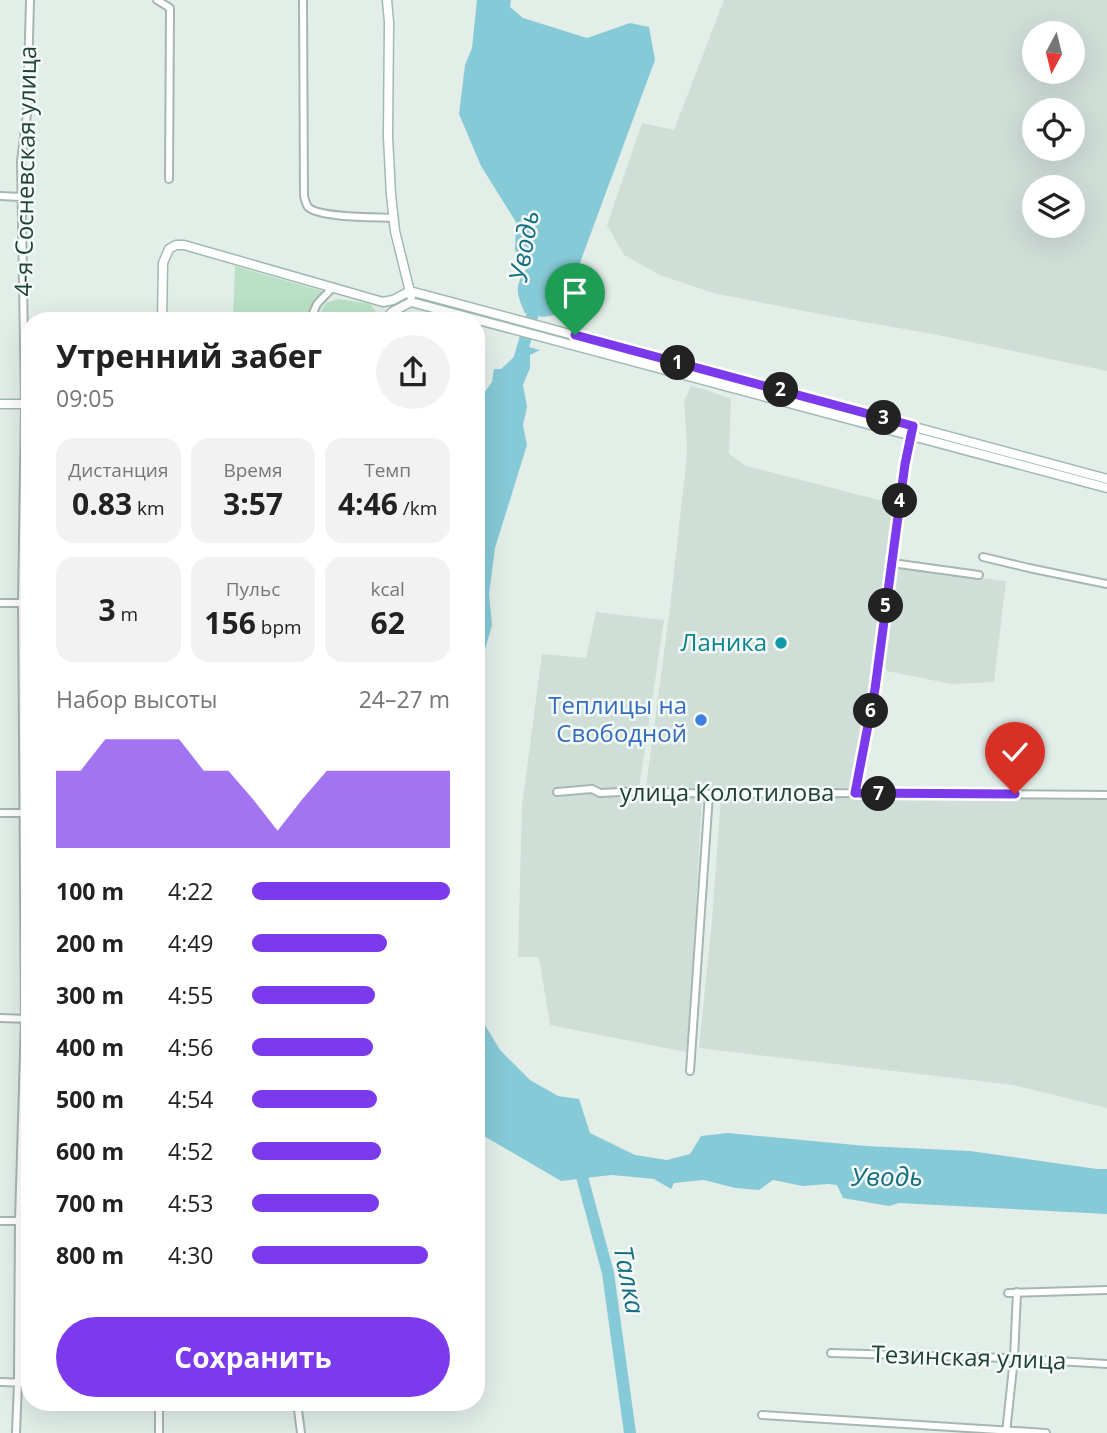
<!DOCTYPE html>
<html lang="ru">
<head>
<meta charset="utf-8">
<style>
  :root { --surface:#fff; --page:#f2f2f2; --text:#222; --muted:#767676; --accent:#7c3aed }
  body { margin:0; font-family:"Open Sans",sans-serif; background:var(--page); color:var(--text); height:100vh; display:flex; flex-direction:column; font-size:26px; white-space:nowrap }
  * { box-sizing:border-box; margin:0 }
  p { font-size:23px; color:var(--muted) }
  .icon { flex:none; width:38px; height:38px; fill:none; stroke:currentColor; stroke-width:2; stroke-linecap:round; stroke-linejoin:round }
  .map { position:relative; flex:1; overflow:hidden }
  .panel { position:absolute; left:21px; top:312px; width:464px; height:1099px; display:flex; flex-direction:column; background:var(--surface); border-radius:28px; box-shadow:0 7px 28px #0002 }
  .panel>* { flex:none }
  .needle { width:46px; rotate:187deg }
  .controls { position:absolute; left:1022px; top:21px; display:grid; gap:14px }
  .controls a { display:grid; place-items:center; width:63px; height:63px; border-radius:50%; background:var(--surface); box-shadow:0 7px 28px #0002; font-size:35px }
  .pin { position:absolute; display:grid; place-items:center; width:60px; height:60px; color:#fff; margin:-72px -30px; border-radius:50% 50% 50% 0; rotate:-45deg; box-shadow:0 0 7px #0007 }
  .pin .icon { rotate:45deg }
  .km { position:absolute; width:35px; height:35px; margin:-18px; border-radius:50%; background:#222; color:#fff; font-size:19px; line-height:35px; text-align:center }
  .round { display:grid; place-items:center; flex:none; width:74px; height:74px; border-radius:37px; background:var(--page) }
  .overview { display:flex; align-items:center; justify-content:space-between; height:119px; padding:0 35px }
  h1 { font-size:32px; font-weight:700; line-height:52px }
  .metrics { display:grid; grid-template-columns:repeat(3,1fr); gap:10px; height:119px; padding:7px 35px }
  .metrics div { display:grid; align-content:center; border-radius:18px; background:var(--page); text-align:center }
  .metrics b { font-size:30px; font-weight:700 }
  .metrics small { font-size:19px; font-weight:400 }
  .metrics p { font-size:19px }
  .chart { height:196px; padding:14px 35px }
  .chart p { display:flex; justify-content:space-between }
  .chart svg { width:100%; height:126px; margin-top:7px; fill:var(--accent); opacity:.7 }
  .cta { display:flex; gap:14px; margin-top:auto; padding:14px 35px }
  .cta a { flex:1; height:80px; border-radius:42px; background:var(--accent); color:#fff; font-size:28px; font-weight:700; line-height:80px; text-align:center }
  ul { padding:0 35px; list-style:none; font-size:23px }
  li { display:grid; grid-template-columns:112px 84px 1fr; align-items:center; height:52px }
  li i { height:18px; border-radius:9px; background:var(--accent) }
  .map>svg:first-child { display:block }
</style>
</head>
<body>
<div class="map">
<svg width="1107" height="1433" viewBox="0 0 1107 1433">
  <rect width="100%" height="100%" fill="#e3eee9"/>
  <!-- built -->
  <path fill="#d0ded8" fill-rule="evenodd" d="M724 0H1107V371L933 334 830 316 713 293 660 275 624 255 607 225 642 123 674 130ZM1073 33V72H1034V33ZM1073 110V149H1034V110ZM1034 187H1073V226H1034Z
    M691 386 707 390 731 399 729 454 746 466 879 500 898 503 872 689 852 789 713 790 646 787 670 608 686 464 687 448 684 401Z
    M896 568 1006 581 994 682 951 684 887 671 883 662Z
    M596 612 664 620 639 789 610 794 609 796 702 798 690 1017 686 1052 550 1025 539 957H518L522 806 542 654 586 658Z
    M966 795 1107 797V1108L1013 1085 699 1048 712 920 721 797Z"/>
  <!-- green -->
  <path fill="#bae1c5" d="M235 266 322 291 305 320H233Z
    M338 299 370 304 376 312 374 320H317L326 303Z"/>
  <!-- water -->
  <path fill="#86cad7" d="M477 0H511L510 7 523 18 587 38 630 23 649 27 655 60 561 314 543 317 525 313C516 293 514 286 527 268L515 250 516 222 481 166 459 114 465 65 472 48Z
    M518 344 540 350 530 355V368L523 385 527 407 523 425 527 445 495 548 489 594 492 625 476 681V437H483L476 427V404L492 382 494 369H501L515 356Z
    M476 1010 500 1050 530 1080 558 1096 579 1099 590 1133 635 1155 667 1160 690 1154 701 1136 728 1133 866 1146 970 1151 1097 1169H1107V1214L899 1203 889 1206 843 1198 837 1185 828 1184 803 1186 773 1180 759 1190 735 1188 704 1180 674 1183 671 1189 654 1179 623 1176 611 1175 561 1181 484 1136 485 1117 476 1110Z"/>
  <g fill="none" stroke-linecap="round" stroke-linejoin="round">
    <!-- river -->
    <path stroke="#86cad7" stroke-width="12" d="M519 360 537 300
      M578 1162 608 1273 630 1433"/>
    <!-- street casing -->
    <g stroke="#a5b7b0" stroke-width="10">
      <path id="street" d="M157 0 170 8 169 179
        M303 0 304 196C305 200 306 204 308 207 319 218 377 217 394 218
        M0 196 21 197
        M310 320 317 304 333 287
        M983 557 1029 568 1107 584
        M892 563 979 575
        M0 603H30
        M557 792 592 789 600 793 641 791 709 794 855 793 1107 795
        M855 793 875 689 905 464 911 437
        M0 813H30
        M0 1018 30 1019
        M690 1071 709 794
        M0 1221H30
        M1008 1293 1107 1290
        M831 1353 1009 1358 1107 1364
        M0 1382 30 1383
        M297 1402 301 1433
        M762 1415 1046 1433
        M16 1433 18 1382 19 1221 25 1019 22 603 25 404 21 161 27 114 30 0
        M159 1433V1402
        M1006 1433 1014 1358 1017 1292"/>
    </g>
    <!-- secondary casing -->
    <g stroke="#a0bab1" stroke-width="11">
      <path id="secondary" d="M387 0 389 22 388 137 391 195 395 231 411 296
        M410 291 1107 479
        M411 302 1107 488
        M162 320 163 263 169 249 176 245H184L383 302 393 300 410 291
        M385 320 392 312 411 302
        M0 404H30"/>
    </g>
    <!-- street -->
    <use href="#street" stroke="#fff" stroke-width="6"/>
    <!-- secondary -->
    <use href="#secondary" stroke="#fff" stroke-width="8"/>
  </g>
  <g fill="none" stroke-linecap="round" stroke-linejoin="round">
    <!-- route casing -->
    <g stroke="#fff" stroke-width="14">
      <path id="route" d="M575 335 913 426 905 464 875 689 855 793 1015 794"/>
    </g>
    <!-- route -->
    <use href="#route" stroke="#7c3aed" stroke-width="9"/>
  </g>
  <!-- markers -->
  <circle fill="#0f9aa8" stroke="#f4faf7" stroke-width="2.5" cx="781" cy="643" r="7"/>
  <circle fill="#3f7fe0" stroke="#f4faf7" stroke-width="2.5" cx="701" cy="720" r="7"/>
  <g text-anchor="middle" stroke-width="5" stroke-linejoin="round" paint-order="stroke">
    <!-- street labels -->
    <g font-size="24" fill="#214138" stroke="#f4faf7">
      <text transform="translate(26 171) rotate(-89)" y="8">4-я Сосневская улица</text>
      <text x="727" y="801">улица Колотилова</text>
      <text transform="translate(969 1358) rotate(2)" y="8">Тезинская улица</text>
    </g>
    <!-- culture labels -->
    <g font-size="24" fill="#0d838f" stroke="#f4faf7" text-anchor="end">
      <text x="767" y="651">Ланика</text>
    </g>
    <!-- shop labels -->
    <g font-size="24" fill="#366cbe" stroke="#f4faf7" text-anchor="end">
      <text x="687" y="714">Теплицы на<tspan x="687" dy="28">Свободной</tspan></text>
    </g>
    <!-- water labels -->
    <g font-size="26" font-style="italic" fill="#156f82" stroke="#f4faf7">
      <text transform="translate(524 246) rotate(-80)" y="9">Уводь</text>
      <text x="887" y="1186">Уводь</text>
      <text transform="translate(629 1280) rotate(79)" y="9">Талка</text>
    </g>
  </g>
</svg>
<div class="controls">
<a><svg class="needle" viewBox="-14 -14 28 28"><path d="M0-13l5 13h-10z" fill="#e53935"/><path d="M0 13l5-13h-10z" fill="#767676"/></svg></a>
<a><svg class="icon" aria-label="locate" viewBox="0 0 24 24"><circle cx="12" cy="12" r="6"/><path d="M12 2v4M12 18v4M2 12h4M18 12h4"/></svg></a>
<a><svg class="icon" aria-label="layers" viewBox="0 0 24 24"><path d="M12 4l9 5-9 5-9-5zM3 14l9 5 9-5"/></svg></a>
</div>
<div class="pin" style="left:575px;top:335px;background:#1e9e55"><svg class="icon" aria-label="arrive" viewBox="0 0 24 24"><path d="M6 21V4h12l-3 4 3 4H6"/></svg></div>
<div class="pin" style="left:1015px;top:794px;background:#d93025"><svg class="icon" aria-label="check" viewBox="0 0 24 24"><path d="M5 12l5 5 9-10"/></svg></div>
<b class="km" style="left:678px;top:363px">1</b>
<b class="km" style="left:781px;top:390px">2</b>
<b class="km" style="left:884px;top:418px">3</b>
<b class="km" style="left:900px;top:501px">4</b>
<b class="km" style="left:886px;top:606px">5</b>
<b class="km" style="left:871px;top:711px">6</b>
<b class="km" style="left:879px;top:794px">7</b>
<section class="panel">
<div class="overview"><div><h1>Утренний забег</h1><p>09:05</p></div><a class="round"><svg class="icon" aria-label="share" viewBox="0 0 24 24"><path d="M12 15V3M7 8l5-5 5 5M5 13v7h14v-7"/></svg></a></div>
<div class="metrics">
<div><p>Дистанция</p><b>0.83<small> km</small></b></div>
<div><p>Время</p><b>3:57</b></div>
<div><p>Темп</p><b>4:46<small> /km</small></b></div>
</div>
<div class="metrics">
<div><b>3<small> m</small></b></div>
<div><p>Пульс</p><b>156<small> bpm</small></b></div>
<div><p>kcal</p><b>62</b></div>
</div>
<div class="chart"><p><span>Набор высоты</span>24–27 m</p>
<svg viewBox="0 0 160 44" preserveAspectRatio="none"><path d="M0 44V17L10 17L20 6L30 6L40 6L50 6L60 17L70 17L80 27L90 38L100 27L110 17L120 17L130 17L140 17L150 17L160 17V44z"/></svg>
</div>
<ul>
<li><b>100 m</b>4:22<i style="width:100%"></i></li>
<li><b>200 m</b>4:49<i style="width:68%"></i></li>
<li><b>300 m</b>4:55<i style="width:62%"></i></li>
<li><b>400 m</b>4:56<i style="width:61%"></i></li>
<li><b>500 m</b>4:54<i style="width:63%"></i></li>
<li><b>600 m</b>4:52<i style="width:65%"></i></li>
<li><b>700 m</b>4:53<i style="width:64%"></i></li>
<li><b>800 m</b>4:30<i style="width:89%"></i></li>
</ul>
<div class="cta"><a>Сохранить</a></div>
</section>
</div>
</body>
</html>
